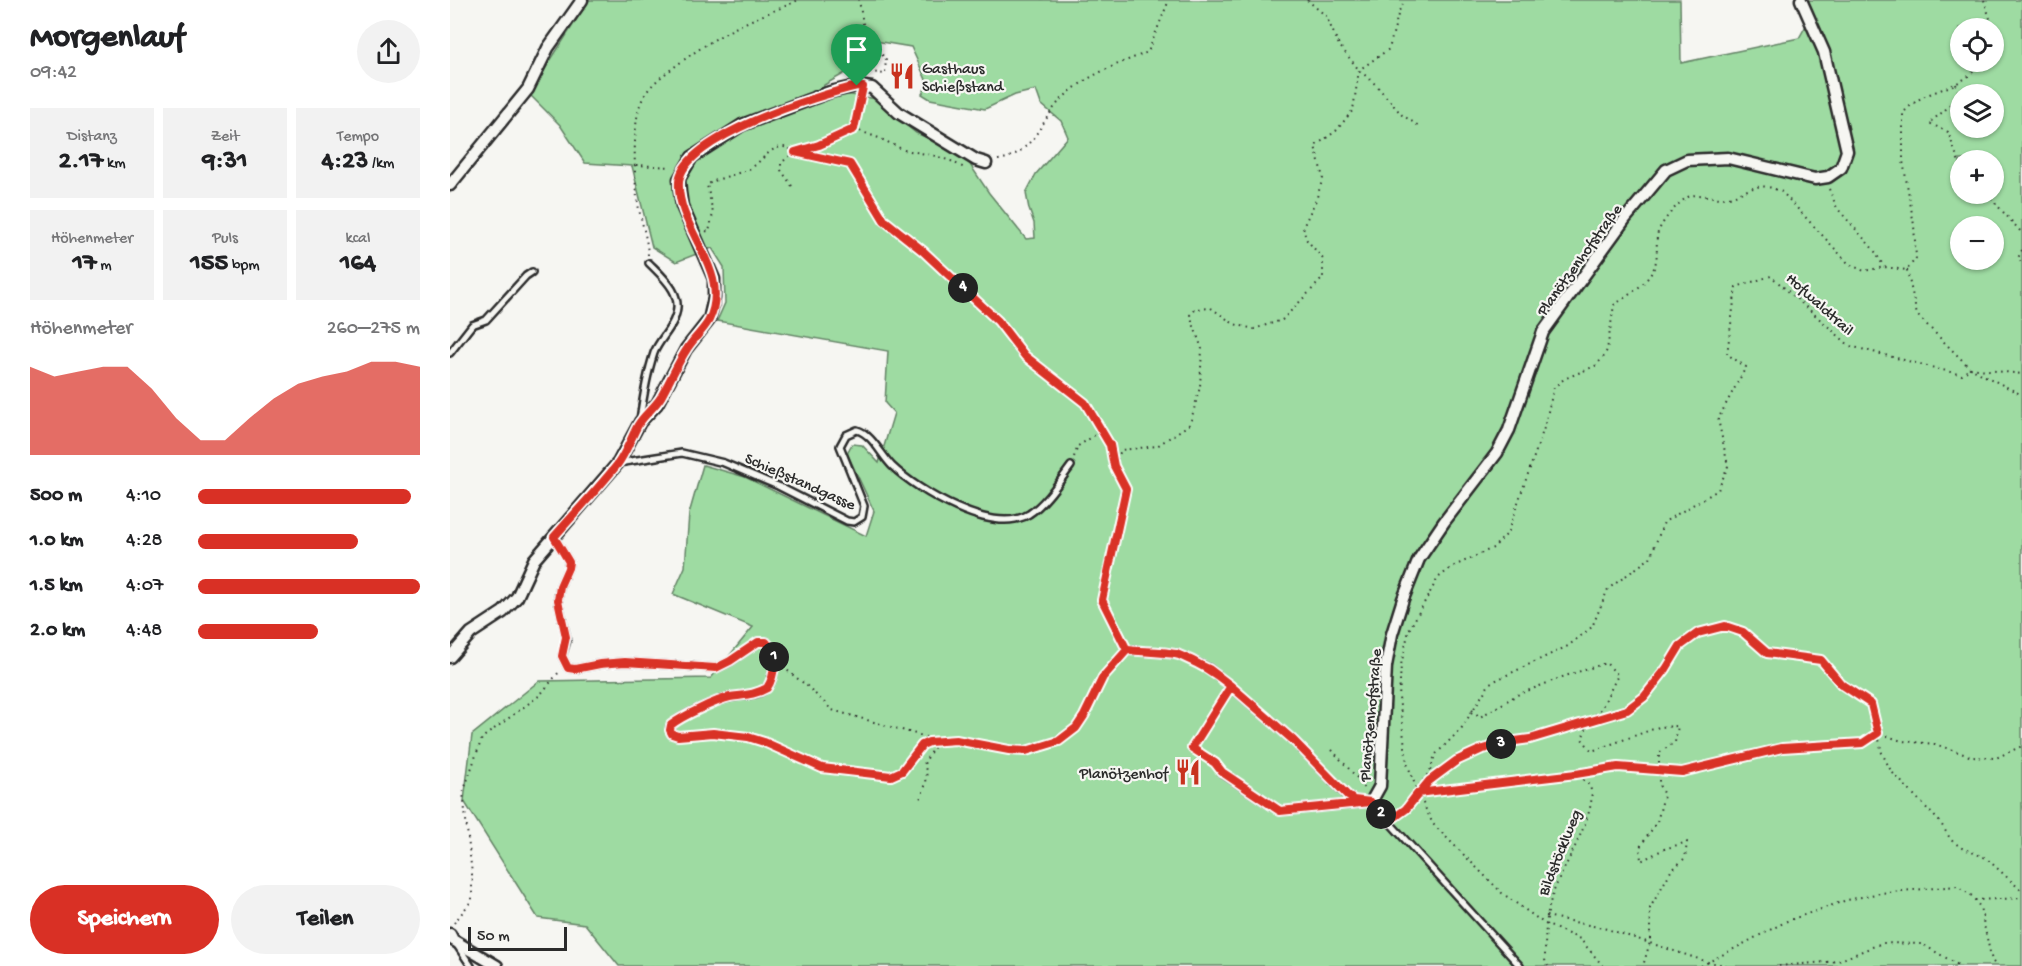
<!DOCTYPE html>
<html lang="de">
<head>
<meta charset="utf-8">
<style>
  :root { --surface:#fff; --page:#f2f2f2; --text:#202124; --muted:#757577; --accent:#d93025 }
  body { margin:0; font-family:"Gochi Hand",sans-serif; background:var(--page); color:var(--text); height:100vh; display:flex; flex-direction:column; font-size:22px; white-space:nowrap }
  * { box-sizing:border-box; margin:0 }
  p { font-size:20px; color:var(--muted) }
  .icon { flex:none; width:33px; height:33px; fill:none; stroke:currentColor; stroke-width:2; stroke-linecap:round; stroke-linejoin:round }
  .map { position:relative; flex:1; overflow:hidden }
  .side { display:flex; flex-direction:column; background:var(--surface); width:450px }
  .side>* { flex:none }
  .tools { position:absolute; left:1500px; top:18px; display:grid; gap:12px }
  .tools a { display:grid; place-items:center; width:54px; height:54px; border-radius:50%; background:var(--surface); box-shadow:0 2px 4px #0004; font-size:30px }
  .scale { position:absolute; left:18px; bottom:15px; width:99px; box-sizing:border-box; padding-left:6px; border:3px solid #2b2b2b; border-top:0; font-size:16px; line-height:21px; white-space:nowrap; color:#2b2b2b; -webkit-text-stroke:4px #f6f6f2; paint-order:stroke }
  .pin { position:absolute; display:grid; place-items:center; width:51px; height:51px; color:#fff; margin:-62px -26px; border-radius:50% 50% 50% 0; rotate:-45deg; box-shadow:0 0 6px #0007 }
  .pin .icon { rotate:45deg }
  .km { position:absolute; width:30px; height:30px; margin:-15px; border-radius:50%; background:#222; color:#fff; font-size:16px; line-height:30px; text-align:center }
  .round { display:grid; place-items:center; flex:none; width:63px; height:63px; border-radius:32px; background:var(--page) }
  .head { display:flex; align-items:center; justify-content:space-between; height:102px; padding:0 30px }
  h1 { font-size:33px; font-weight:800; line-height:45px }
  .stats { display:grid; grid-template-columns:repeat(3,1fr); gap:9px; height:102px; padding:6px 30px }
  .stats div { display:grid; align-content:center; border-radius:0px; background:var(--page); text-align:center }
  .stats b { font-size:26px; font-weight:800 }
  .stats small { font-size:16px; font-weight:400 }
  .stats p { font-size:16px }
  .chart { height:168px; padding:12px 30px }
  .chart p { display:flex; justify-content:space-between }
  .chart svg { width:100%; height:108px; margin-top:6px; fill:var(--accent); opacity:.7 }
  .button { display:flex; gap:12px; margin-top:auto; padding:12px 30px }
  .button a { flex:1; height:69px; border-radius:36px; background:var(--accent); color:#fff; font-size:24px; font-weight:800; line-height:69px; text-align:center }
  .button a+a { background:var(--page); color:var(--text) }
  ul { padding:0 30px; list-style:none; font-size:20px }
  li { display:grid; grid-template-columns:96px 72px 1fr; align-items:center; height:45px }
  li i { height:15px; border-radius:8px; background:var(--accent) }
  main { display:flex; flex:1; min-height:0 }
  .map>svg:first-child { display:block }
</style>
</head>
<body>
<main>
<section class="side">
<div class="head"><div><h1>Morgenlauf</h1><p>09:42</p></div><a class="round"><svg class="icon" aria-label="share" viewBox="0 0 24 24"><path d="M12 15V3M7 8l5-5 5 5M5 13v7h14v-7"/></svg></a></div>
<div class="stats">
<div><p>Distanz</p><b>2.17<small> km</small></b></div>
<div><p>Zeit</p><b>9:31</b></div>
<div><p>Tempo</p><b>4:23<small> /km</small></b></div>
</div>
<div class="stats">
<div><p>Höhenmeter</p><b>17<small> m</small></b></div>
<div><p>Puls</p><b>155<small> bpm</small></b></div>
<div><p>kcal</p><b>164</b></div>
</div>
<div class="chart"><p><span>Höhenmeter</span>260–275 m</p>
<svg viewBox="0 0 160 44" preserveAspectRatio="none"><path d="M0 44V8L10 12L20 10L30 8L40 8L50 17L60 29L70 38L80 38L90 29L100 21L110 15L120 12L130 10L140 6L150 6L160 8V44z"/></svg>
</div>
<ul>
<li><b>500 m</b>4:10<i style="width:96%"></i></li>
<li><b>1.0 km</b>4:28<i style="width:72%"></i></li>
<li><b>1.5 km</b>4:07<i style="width:100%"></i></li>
<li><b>2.0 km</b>4:48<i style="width:54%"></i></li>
</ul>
<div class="button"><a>Speichern</a><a>Teilen</a></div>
</section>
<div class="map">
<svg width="1572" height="966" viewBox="0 0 1572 966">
  <rect width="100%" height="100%" fill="#f6f6f2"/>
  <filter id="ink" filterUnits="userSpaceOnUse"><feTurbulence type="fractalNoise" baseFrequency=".0167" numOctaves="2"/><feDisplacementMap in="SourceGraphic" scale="12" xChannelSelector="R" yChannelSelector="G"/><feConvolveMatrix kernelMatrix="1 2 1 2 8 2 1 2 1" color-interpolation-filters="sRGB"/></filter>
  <g filter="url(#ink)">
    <!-- green -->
    <path fill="#9edba2" stroke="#648366" stroke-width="1.5" fill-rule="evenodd" d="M139 0H1230L1231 63 1349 38 1363 13 1358 0H1572V966H169L135 924 88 918 14 801 22 735 89 681 261 678 303 627 223 594 235 567 239 514 253 465 295 477 416 536 424 511 397 453 402 444 412 445 429 463 444 413 435 403 438 351 267 321 275 303 274 267 262 248 226 262 202 247 182 166 135 163 110 125 79 94ZM1510 28H1544V62H1510ZM425 41 461 47 478 84 472 94 480 99 535 109 565 95 586 90 591 104 611 121 618 137 586 174 576 193 579 209 584 223 585 238 576 239 539 193 519 163 490 143 466 133 441 113 427 99 395 94 371 101 374 85 397 72 416 68V59L407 54ZM1510 94H1544V128H1510ZM1510 160H1544V194H1510ZM1510 226H1544V260H1510Z"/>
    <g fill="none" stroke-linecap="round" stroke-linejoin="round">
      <!-- service casing -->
      <g stroke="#2b2b2b" stroke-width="10">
        <path id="service" d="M0 353 22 325 36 320 76 276 82 272
          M190 420C193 398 197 374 204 353 209 340 221 330 225 317 234 294 213 277 199 263
          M168 463 232 453 274 463 328 486 397 521 404 522 412 517 414 506 390 446 396 435 407 430C422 434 431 455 442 466 468 491 543 536 579 514 596 503 609 482 621 466
          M104 537 119 562 118 568 110 586 108 600 117 640 112 656 118 668 125 669 150 664 175 662 266 668 281 661 308 642H316C323 649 324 654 323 664 323 671 323 681 318 686 309 698 290 694 278 698 265 701 226 717 220 727L222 734 228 736
          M677 650 727 654 759 668 843 740 898 797 904 800 921 802 1070 966
          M772 773 830 811 913 803
          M7 945 21 966"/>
      </g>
      <!-- minor casing -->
      <g stroke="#2b2b2b" stroke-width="15">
        <path id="minor" d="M0 185 78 89 98 48 132 0
          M0 657 21 633 53 612 67 597 84 560 168 463 190 422 207 404 236 349 259 320 264 298V279L232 206 230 192 229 179 242 157 292 125 380 92 407 86 422 88 449 113 526 160 536 163
          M921 802 930 786 936 666 942 634 953 599 969 559 994 522 1047 453 1059 430 1093 332 1175 219 1216 170 1237 160 1278 158 1365 179 1378 177 1391 168 1397 151 1374 52 1351 0
          M0 934 3 940 47 966"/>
      </g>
      <!-- path -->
      <path stroke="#2b2b2b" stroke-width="2" stroke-dasharray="1.5 4.5" stroke-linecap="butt" d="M857 0 876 16 889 45 909 70 926 85 952 115 969 126
        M1534 0 1543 28
        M1544 30V36
        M408 74 415 71 435 74 436 57 417 48 409 0
        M1506 84 1509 94 1495 110 1479 123 1498 132 1510 165
        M404 129 410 99
        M548 160C585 154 590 119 613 98 636 75 668 64 698 52L719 0
        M186 165 221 167
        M342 186 331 170V163L345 152 369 145 404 129 429 138 454 150 482 155 501 161 516 169
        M1379 189 1387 208 1424 250 1434 267
        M1537 194 1572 233
        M256 231 259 232 263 213 257 185C269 177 287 175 301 168 311 162 319 148 332 147 337 147 341 150 345 152L400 164 434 221 473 251 548 321 575 356 635 403 653 430 660 445 665 466 677 489 652 600 673 641
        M1572 250 1568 258 1572 264
        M198 255C197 235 189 216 187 197 184 175 183 125 190 105 196 88 209 78 223 68 249 48 276 31 306 18 320 12 335 7 348 0
        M1457 270 1467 315 1520 368 1572 395
        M624 457 628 446 653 430
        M665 465 671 450 707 446 740 424 750 387 752 349 740 315 746 309 761 308 784 324 804 329 832 320 873 278V259L856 239 853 227 866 200 873 178 865 146 886 131 903 110 909 70 939 49 949 11 955 0
        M333 667 357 686 382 710 490 741 481 751 474 764C479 778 476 785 470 799
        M1022 710 1030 717 1067 695 1115 676 1156 663 1168 675 1151 709 1139 721 1132 739 1142 751 1209 727 1228 726 1225 742 1209 753V785L1214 795 1207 822 1190 847 1191 861 1214 849 1237 842 1235 858 1221 871 1200 908V942L1193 966
        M237 734 263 733 298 737 330 749 347 758 372 768 441 776 452 771 472 745 479 742 506 740 559 750 576 751 609 741 625 728 634 716 653 677 672 656
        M882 750 909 780 914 789
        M767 765 742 748 775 695
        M1126 774 1168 767 1232 772 1332 748 1413 743 1428 733 1452 741 1485 744 1522 757 1546 758 1572 746
        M968 791 969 786 980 771 985 755 1011 729 1040 683 1118 646 1142 627 1158 589 1200 558 1214 522 1268 490 1278 466 1268 419 1296 367 1277 354 1286 287 1321 276 1400 346 1512 375 1520 368 1572 374
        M968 793 1126 774C1131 778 1137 782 1140 787 1150 810 1110 871 1102 896 1095 918 1095 938 1095 960L1098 966
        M946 817 956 809 979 781 1006 761 1030 750 1058 742 1080 739 1177 710 1194 697 1216 669 1230 646 1248 632 1275 626 1293 632 1317 653 1371 660 1391 684 1421 703 1432 753 1441 771 1490 822 1501 840 1512 848 1536 858 1572 891
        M1525 900 1572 898
        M1096 916 1157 929 1258 962 1280 966
        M4 923 22 900V874L13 793 32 738 90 695 109 672
        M1153 966 1130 939 1095 924 1052 893 983 824 968 793 957 763 949 698 951 665 959 630 988 578 1002 567 1043 548 1057 534 1094 428 1104 387 1114 379 1145 366 1153 358 1157 350 1164 305C1177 296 1194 286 1202 272 1209 260 1206 248 1207 236 1209 224 1228 202 1238 197 1250 191 1267 201 1279 197 1303 190 1307 180 1332 192L1399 264 1414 271 1434 267 1457 270 1466 258 1464 225 1453 161V113C1458 108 1464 102 1471 98 1492 87 1518 85 1530 62
        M1251 966 1337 921 1397 900 1430 893 1507 886 1522 896 1530 907 1542 961 1547 966
        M1329 966 1388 961 1432 943 1472 944 1510 966"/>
      <!-- service -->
      <use href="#service" stroke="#f6f6f2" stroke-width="5"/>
      <!-- minor -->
      <use href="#minor" stroke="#f6f6f2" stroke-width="10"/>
    </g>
  </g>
  <g fill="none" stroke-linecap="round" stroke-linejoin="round" filter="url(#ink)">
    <!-- route casing -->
    <g stroke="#fff" stroke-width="12">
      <path id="route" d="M407 86C369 95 232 137 229 182 226 229 283 271 259 320 254 330 243 339 237 349 227 364 220 381 211 397 205 407 194 415 188 425 181 438 176 453 167 465 147 490 125 513 104 537L119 562 118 568 110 586 108 600 116 637 112 656 118 668 125 669 150 664 175 662 266 668 280 661 308 642H316C328 653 325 676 317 688 305 695 293 695 280 697 267 700 232 716 221 725L220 730 222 734 228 736 263 733 298 737 314 742 372 768 441 776 452 771 472 745 479 742 506 740 559 750 576 751 609 741 626 728 634 716 653 677 677 650 727 654 759 669 781 686 843 740 898 796 904 800 921 802 938 822 956 809 968 793 1126 774 1168 767 1232 772 1332 748 1413 743 1428 733 1421 704 1391 684 1371 660 1317 653 1293 632 1275 626 1248 633 1230 646 1216 669 1194 697 1177 710 1080 739 1058 742 1030 750 1006 761 979 781 956 809 938 822 921 802 830 811 772 772 765 763 742 748 781 686C765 673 748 662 729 655 713 650 693 652 677 650L652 600 676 489 664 466 660 445 635 403 575 356 548 321 473 251 434 220 400 164 345 152 369 145 404 129 413 87 407 86"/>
    </g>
    <!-- route -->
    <use href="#route" stroke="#d93025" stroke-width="8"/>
  </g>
  <!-- icons -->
  <defs>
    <g id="restaurant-bare" transform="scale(2.07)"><path d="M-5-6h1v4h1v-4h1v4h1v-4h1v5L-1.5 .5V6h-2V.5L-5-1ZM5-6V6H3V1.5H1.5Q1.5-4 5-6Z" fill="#c8321e" stroke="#f6f6f2" stroke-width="2.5" paint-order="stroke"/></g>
  </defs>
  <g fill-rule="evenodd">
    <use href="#restaurant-bare" x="452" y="76"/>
    <use href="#restaurant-bare" x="738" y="772"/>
  </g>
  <g text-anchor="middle" stroke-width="4.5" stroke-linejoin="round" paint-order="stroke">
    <!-- poi labels -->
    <g font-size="16" fill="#2b2b2b" stroke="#f6f6f2" text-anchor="start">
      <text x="472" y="73">Gasthaus<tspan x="472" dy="18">Schießstand</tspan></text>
      <text x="718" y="778" text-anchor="end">Planötzenhof</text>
    </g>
    <!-- street labels -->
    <g font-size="16" fill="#2b2b2b" stroke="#f6f6f2">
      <text transform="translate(1128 259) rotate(-54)" y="6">Planötzenhofstraße</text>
      <text transform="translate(1371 303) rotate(42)" y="6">Hofwaldtrail</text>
      <text transform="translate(351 480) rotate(24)" y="6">Schießstandgasse</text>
      <text transform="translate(919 715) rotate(-85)" y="6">Planötzenhofstraße</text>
      <text transform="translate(1108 852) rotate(-68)" y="6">Bildstöcklweg</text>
    </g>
  </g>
</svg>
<div class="tools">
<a><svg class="icon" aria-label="locate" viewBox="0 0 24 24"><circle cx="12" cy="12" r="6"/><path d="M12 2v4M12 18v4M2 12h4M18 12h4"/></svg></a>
<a><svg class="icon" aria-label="layers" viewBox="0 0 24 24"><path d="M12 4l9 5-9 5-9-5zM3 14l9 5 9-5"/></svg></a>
<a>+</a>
<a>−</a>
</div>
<div class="scale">50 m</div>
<div class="pin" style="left:407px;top:86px;background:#1e9e55"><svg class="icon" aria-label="arrive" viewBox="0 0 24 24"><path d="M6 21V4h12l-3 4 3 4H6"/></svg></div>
<b class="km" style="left:324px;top:657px">1</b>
<b class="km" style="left:931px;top:814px">2</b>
<b class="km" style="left:1051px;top:744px">3</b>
<b class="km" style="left:513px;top:288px">4</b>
</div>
</main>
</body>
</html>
